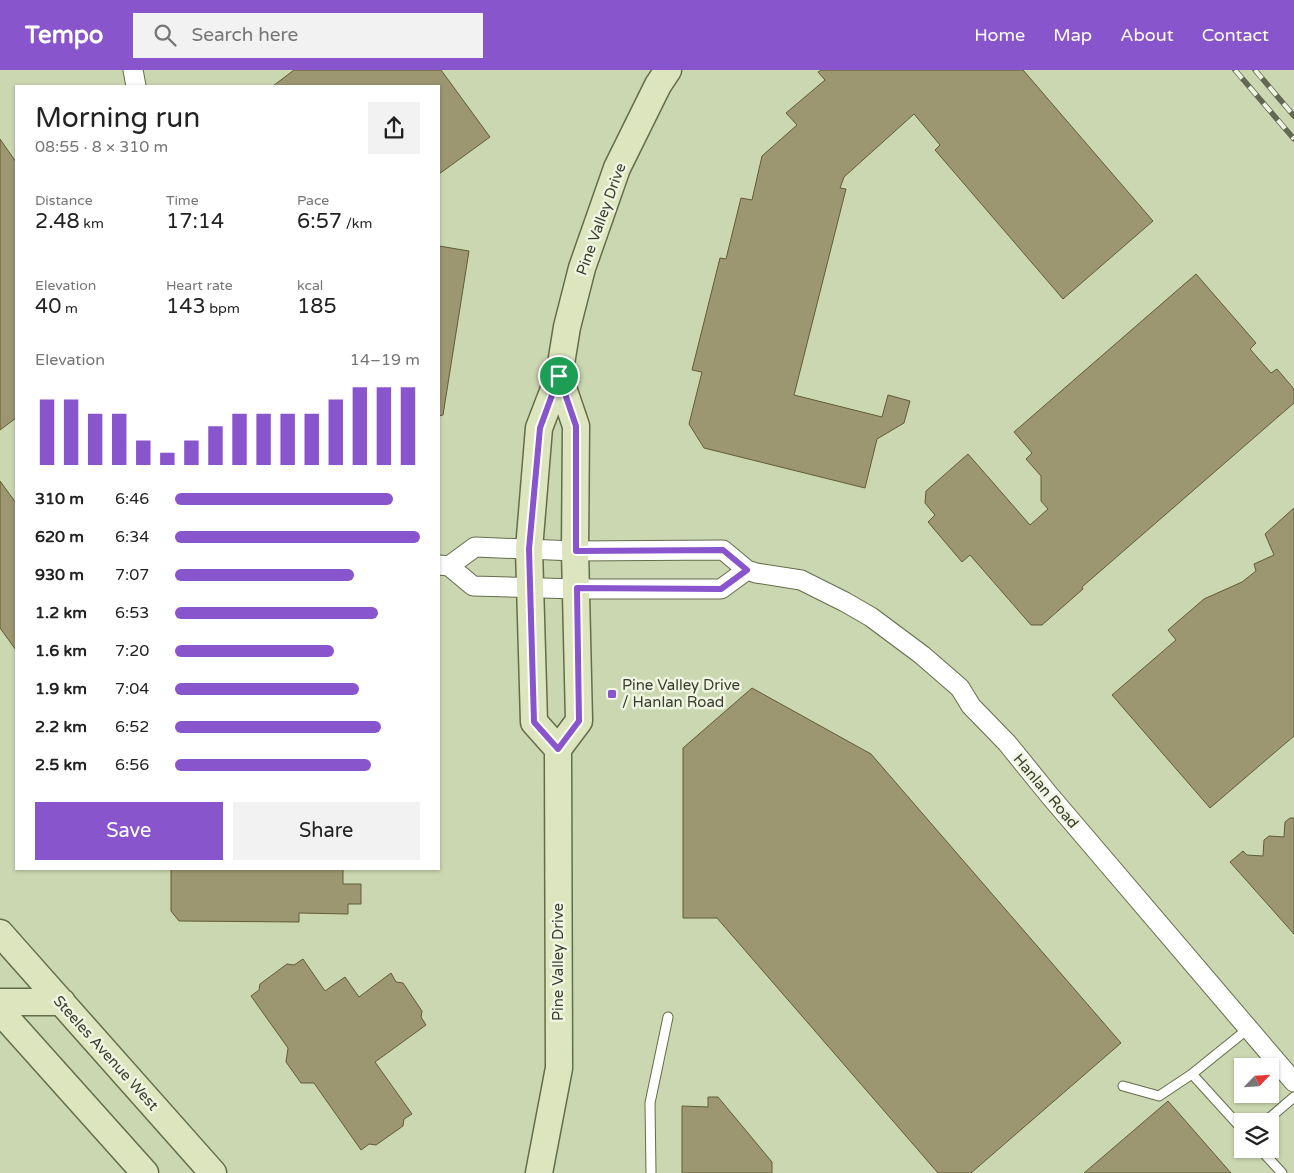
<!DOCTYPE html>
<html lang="en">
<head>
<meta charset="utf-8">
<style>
  :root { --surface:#fff; --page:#f2f2f2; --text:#222; --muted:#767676; --accent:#8955cd }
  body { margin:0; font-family:"Varela Round",sans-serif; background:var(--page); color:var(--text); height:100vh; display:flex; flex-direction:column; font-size:19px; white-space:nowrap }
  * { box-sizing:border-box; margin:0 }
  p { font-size:16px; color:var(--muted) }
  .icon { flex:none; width:28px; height:28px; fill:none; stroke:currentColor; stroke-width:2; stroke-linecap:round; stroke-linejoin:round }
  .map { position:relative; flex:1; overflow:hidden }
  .side { position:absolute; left:15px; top:15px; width:425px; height:785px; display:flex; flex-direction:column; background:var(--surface); border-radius:0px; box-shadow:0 1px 4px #0004 }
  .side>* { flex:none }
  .needle { width:32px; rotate:65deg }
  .tools { position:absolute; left:1234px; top:988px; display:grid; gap:10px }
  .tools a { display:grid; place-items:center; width:45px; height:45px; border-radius:0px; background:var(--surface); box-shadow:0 1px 4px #0004; font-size:25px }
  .pin { position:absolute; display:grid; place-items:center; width:42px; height:42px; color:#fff; margin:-21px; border:2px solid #fff; border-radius:50%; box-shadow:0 1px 5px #0007 }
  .round { display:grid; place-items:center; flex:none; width:52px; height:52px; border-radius:0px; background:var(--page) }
  .summary { display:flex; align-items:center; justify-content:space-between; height:85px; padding:0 20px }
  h1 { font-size:28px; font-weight:600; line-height:38px }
  .metrics { display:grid; grid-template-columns:repeat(3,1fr); gap:8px; height:85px; padding:5px 20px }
  .metrics div { display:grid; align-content:center }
  .metrics b { font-size:21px; font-weight:600 }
  .metrics small { font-size:14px; font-weight:400 }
  .metrics p { font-size:14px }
  .chart { height:140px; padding:10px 20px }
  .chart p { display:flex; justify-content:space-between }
  .chart svg { width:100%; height:90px; margin-top:5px; stroke:var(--accent); stroke-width:6 }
  .cta { display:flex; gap:10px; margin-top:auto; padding:10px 20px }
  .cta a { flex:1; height:58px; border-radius:0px; background:var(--accent); color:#fff; font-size:20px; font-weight:600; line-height:58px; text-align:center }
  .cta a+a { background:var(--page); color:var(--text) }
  ul { padding:0 20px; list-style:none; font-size:16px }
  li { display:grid; grid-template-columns:80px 60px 1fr; align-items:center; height:38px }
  li i { height:12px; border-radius:6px; background:var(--accent) }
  header { display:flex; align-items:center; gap:30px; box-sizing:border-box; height:70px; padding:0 25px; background:var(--accent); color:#fff }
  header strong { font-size:24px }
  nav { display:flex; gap:28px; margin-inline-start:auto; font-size:18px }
  .search { width:350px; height:45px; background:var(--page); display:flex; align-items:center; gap:12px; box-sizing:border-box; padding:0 18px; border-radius:0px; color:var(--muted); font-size:19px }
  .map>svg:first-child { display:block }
</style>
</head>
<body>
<header>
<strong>Tempo</strong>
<div class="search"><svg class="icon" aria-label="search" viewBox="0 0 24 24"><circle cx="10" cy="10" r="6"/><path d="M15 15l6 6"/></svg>Search here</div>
<nav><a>Home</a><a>Map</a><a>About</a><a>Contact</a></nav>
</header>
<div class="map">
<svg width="1294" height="1103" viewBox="0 0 1294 1103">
  <rect width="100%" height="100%" fill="#cbd7b0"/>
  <!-- building -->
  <path fill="#9c9771" stroke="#615c38" d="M294 0H441L490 67 439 104V16H273Z
    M821 0H1023L1153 151 1063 229 935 80 940 75 914 44 844 107 840 118 846 119 794 325 882 347 888 325 910 331 904 353 877 369 865 418 704 378 689 354 702 302 692 300 720 188 726 189 741 128 752 130 762 86 797 55 786 43 825 10 818 2Z
    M0 69 16 92V348L0 360Z
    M439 176 469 181 443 345 439 346Z
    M1196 204 1256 273 1250 279 1271 303 1277 299 1294 319V333L1082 517 1083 519 1042 555H1031L970 485 962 492 928 452 935 445 925 433 926 421 968 384 1030 455 1048 439 1041 431V406L1026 389 1032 383 1014 362Z
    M0 411 16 433V580L0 558Z
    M1294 438V666L1210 738 1112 625 1176 570 1168 560 1204 529 1242 512 1256 501 1254 494 1274 485 1265 464Z
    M752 618 871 684 1121 973 971 1103H938L717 848H683V678Z
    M1290 748H1294V864L1230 792 1243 781 1247 785 1263 786 1264 770 1269 766 1284 767 1285 752Z
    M171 799H343V814H361V834H348V844L299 843V852L179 851 171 841Z
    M303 889 325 921 345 907 359 927 391 903 396 912 403 913 422 941 421 947 426 955 375 992 412 1044 404 1049 403 1056 376 1075 369 1074 361 1080 314 1013H301L286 992 288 978 251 926 259 920 260 914 287 894 294 895Z
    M708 1027H718L772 1092V1103H682V1036L708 1037Z
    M1168 1031 1231 1103H1084Z"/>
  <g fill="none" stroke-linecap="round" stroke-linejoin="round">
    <!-- service casing -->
    <g stroke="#646d4b" stroke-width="11">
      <path id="service" d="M1123 1016 1159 1026 1192 1004
        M1266 1051 1294 1027
        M1242 1059 1192 1004 1249 958
        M1260 1079 1282 1103
        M651 1103 650 1033 668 947"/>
    </g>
    <!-- minor casing -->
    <g stroke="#646d4b" stroke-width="21">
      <path id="minor" d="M133 0 136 16
        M439 495 449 496 473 516 577 519H721L747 500
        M449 496 475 477 575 481 723 480 747 500 756 503 801 510 845 532 871 547 922 585 960 618 971 636 1007 673 1050 726 1294 1012"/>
    </g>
    <!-- secondary casing -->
    <g stroke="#646d4b" stroke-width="29">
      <path id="secondary" d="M558 679 534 652 529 479 539 358 559 306 567 257 582 198 617 98 658 15 668 0
        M0 863 213 1103
        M0 932H62
        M0 941 145 1103
        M539 1103 559 998 558 679 579 651 575 481 576 356 559 306"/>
    </g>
    <!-- service -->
    <use href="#service" stroke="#fff" stroke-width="9"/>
    <!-- minor -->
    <use href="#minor" stroke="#fff" stroke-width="19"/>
    <!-- secondary -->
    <use href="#secondary" stroke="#dde5be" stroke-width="26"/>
    <!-- rail casing -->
    <g stroke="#626852" stroke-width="5.5">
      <path id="rail" d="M1235 0 1294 69
        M1255 0 1294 46"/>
    </g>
    <!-- rail -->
    <use href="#rail" stroke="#eff5e1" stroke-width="4" stroke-dasharray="11" stroke-linecap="butt"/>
  </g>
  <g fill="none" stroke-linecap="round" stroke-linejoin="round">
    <!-- route casing -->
    <g stroke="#fff" stroke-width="10">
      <path id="route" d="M559 306 576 356V481L723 480 747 500 721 519 577 518 579 651 558 679 534 652 529 479 540 358Z"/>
    </g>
    <!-- route -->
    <use href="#route" stroke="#8955cd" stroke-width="6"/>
  </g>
  <!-- markers -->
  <rect fill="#8955cd" stroke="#eff5e1" stroke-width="2" x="607" y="619" width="10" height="10" rx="2.5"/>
  <g text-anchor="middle" stroke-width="5" stroke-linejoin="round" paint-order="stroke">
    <!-- street labels -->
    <g font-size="15" fill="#3a3e2f" stroke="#eff5e1">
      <text transform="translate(601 149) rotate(-70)" y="5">Pine Valley Drive</text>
      <text transform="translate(1046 721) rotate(50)" y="5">Hanlan Road</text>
      <text transform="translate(558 892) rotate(-90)" y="5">Pine Valley Drive</text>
      <text transform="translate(106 983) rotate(48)" y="5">Steeles Avenue West</text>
    </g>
    <!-- poi labels -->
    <g font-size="15" fill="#3a3e2f" stroke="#eff5e1" text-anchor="start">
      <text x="622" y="620">Pine Valley Drive<tspan x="622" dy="17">/ Hanlan Road</tspan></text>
    </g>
  </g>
</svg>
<div class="tools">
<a><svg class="needle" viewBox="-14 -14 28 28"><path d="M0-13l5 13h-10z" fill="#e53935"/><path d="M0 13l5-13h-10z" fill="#767676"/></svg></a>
<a><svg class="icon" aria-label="layers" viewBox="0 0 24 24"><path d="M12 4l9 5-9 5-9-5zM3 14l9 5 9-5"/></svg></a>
</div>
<div class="pin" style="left:559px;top:306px;background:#1e9e55"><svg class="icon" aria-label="arrive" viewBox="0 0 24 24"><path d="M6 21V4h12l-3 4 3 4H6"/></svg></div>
<section class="side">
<div class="summary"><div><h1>Morning run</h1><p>08:55 · 8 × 310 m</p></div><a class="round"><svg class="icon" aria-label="share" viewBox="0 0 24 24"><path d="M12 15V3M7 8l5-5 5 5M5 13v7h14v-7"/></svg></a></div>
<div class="metrics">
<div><p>Distance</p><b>2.48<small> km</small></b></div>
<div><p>Time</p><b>17:14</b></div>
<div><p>Pace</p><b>6:57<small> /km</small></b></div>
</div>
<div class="metrics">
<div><p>Elevation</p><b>40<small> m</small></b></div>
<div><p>Heart rate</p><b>143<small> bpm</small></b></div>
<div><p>kcal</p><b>185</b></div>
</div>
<div class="chart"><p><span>Elevation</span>14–19 m</p>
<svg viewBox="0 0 160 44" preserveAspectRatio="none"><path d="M5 44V12M15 44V12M25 44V19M35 44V19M45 44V32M55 44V38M65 44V32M75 44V25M85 44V19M95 44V19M105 44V19M115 44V19M125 44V12M135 44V6M145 44V6M155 44V6"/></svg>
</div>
<ul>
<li><b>310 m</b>6:46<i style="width:89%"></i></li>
<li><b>620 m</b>6:34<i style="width:100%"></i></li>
<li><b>930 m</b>7:07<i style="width:73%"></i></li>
<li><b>1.2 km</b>6:53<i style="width:83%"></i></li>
<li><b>1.6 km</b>7:20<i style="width:65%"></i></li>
<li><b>1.9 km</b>7:04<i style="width:75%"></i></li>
<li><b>2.2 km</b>6:52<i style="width:84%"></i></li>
<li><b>2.5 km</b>6:56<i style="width:80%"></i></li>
</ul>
<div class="cta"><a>Save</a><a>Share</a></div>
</section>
</div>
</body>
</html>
